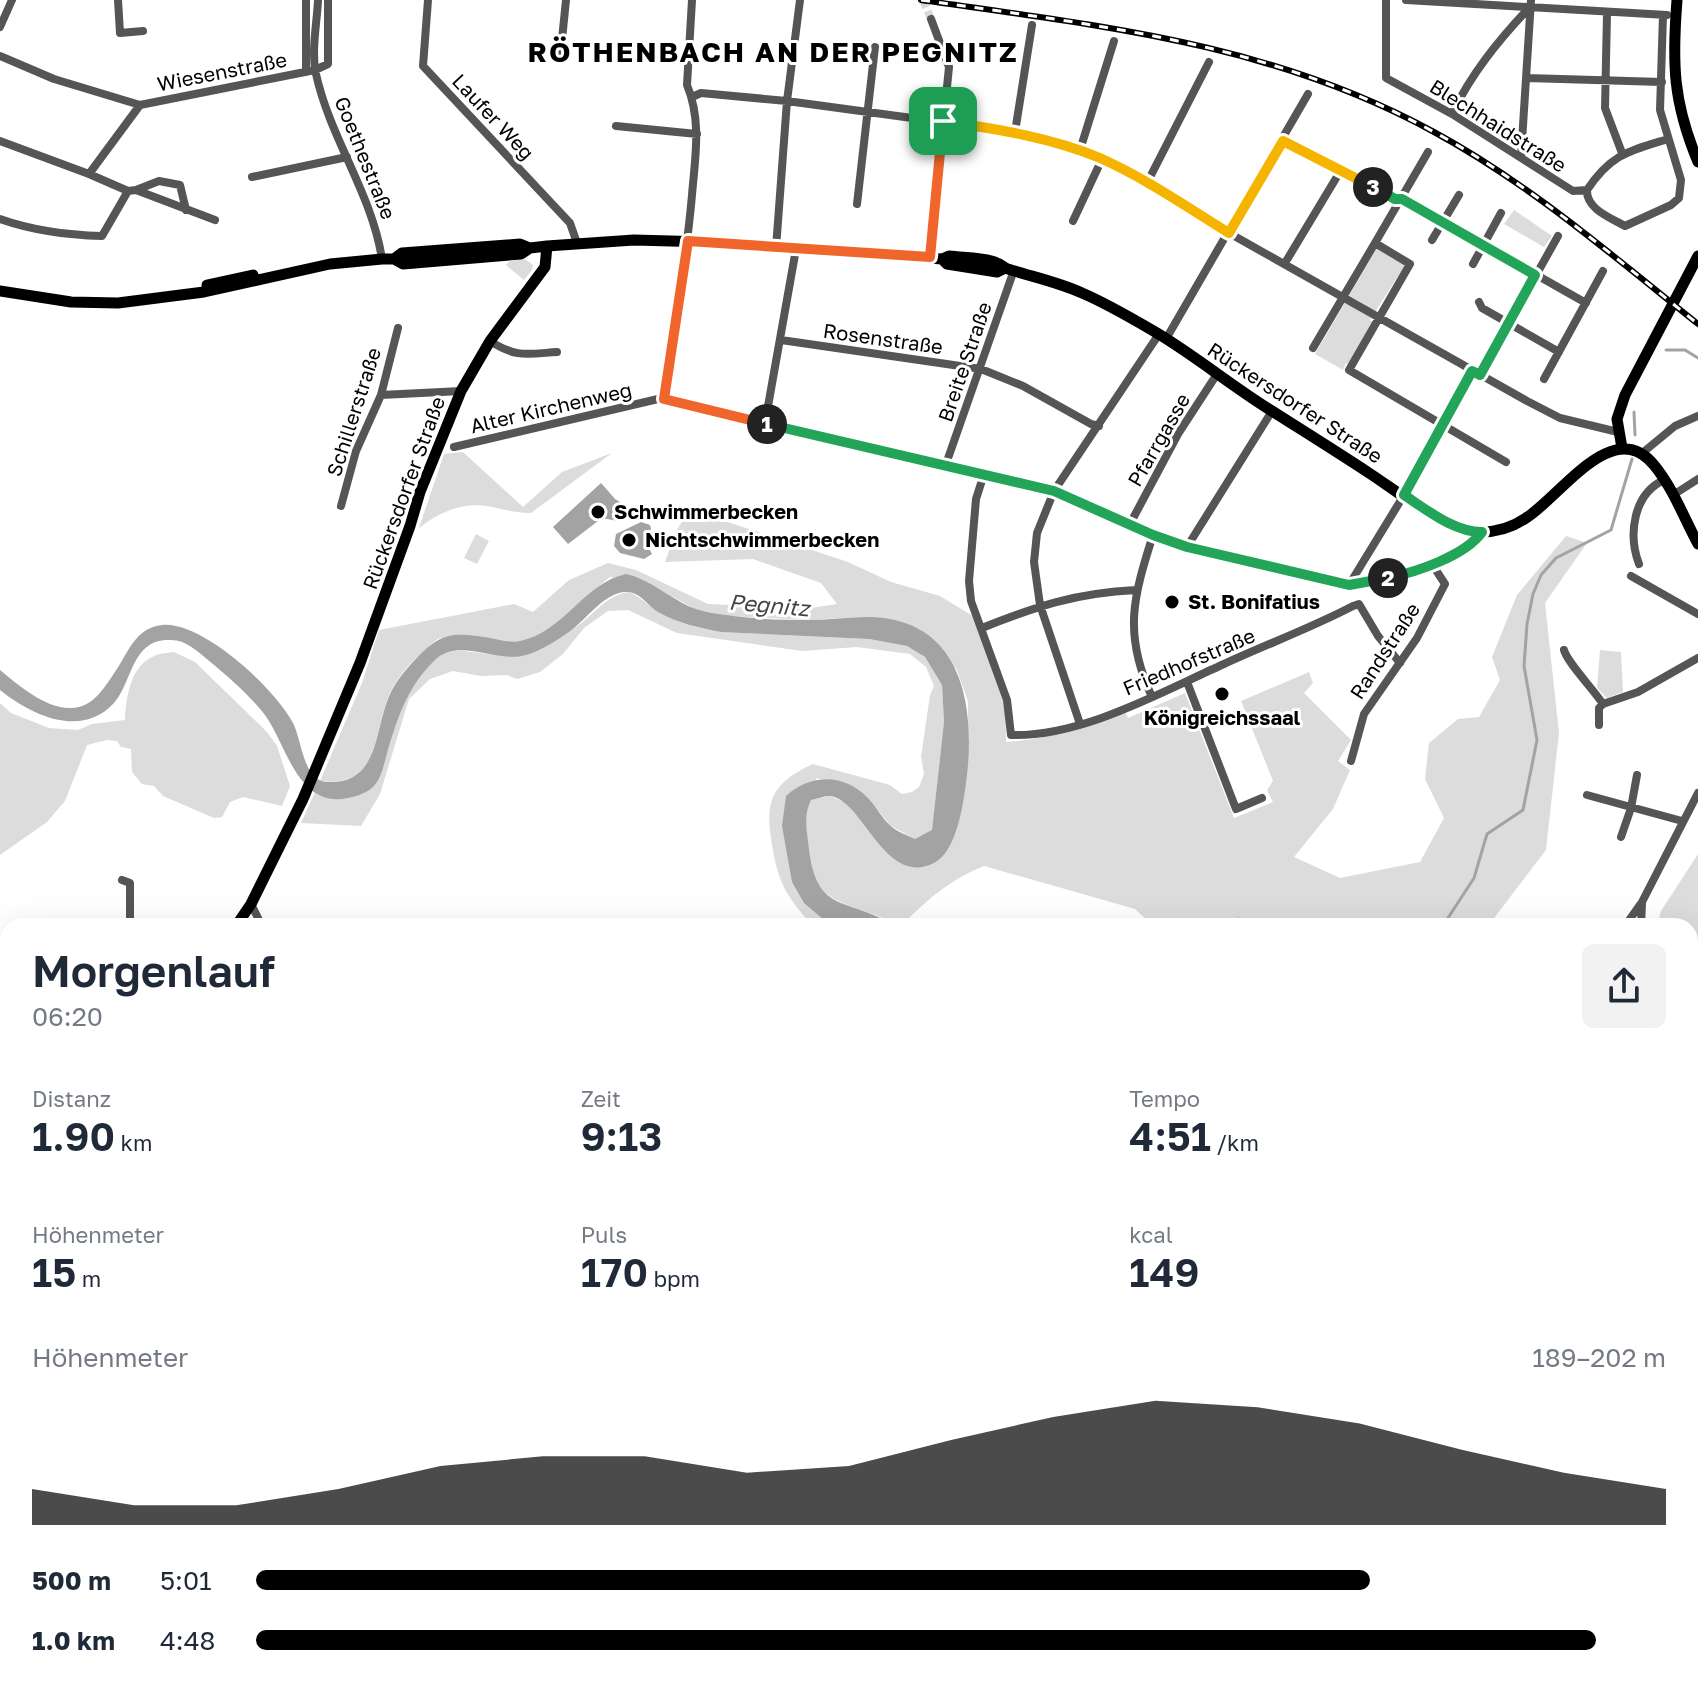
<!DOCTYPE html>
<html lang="de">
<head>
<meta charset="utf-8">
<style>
  :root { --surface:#fff; --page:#f2f2f3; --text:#1f2937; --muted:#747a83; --accent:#000 }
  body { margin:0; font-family:"Golos Text",sans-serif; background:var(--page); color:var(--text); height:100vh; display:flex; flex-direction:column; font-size:30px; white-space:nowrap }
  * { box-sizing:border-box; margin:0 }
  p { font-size:26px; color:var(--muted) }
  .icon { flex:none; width:44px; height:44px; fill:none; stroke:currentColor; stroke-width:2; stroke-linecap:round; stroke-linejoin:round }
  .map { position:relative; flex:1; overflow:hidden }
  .details { position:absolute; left:0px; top:918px; width:1698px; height:770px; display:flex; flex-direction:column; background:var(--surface); border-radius:24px 24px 0 0; box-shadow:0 8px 32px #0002 }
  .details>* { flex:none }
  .pin { position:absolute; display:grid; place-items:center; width:68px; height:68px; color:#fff; margin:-34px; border-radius:16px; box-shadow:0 4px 12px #0006 }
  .km { position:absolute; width:40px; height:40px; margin:-20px; border-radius:50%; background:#222; color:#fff; font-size:22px; line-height:40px; text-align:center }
  .round { display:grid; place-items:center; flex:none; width:84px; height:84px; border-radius:12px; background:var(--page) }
  .summary { display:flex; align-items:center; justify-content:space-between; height:136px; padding:0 32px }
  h1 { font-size:44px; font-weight:600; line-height:60px }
  .stats { display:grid; grid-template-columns:repeat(3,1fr); gap:12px; height:136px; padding:8px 32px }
  .stats div { display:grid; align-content:center }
  .stats b { font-size:40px; font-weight:600 }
  .stats small { font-size:22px; font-weight:400 }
  .stats p { font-size:22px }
  .chart { height:224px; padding:16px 32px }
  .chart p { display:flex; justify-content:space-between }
  .chart svg { width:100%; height:144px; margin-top:8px; fill:var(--accent); opacity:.7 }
  ul { padding:0 32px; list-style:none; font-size:26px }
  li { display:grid; grid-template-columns:128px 96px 1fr; align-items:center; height:60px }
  li i { height:20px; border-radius:10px; background:var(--accent) }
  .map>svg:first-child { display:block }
</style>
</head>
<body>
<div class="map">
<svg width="1698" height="1687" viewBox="0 0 1698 1687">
  <rect width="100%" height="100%" fill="#fff"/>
  <!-- green -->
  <path fill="#dcdcdc" d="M1514 210 1552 236 1544 247 1504 224Z
    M1377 248 1405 265 1370 320 1375 324 1351 365 1346 363 1343 370 1315 354Z
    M525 259 533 265 532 270 524 280 506 265 510 261Z
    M463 452 523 507 562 472 612 453 531 513C516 513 506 510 492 507 464 501 441 511 419 528L444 454Z
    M689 509 848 562 891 582 940 596 976 618 1005 699 1006 742C1048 740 1085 726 1125 712L1128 718 1185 693 1234 818 1273 802 1267 790 1273 781 1241 701 1309 672 1313 683 1304 693 1351 740 1338 761 1350 770 1333 809 1294 857 1340 878 1420 862 1444 818 1425 779 1429 743 1458 719 1479 717 1500 680 1492 657 1517 595 1566 536 1587 543 1545 603 1559 733 1546 850 1488 926H1153L1135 909 984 866C955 877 931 896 909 918L908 926C893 926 887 919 873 914 825 897 815 896 808 843 806 826 804 815 811 800L830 796 844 802 900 861 915 867 933 864 967 772 968 701 956 668 889 619 859 617 811 620 728 616 697 610 673 597 610 577C583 598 556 634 520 641 499 645 461 639 439 638 420 653 399 672 389 695 373 735 379 789 320 781L362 683 379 630 514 604 533 612 569 580 608 563 636 570 708 604 811 608 837 604 821 583 753 559 665 562 676 532Z
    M476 534 489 541 477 564 464 558Z
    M629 592C640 597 647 604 657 611 674 623 701 628 721 632L869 639 907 646 925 657 942 685 944 722 932 831 915 839 891 826 865 795 817 778 782 826 788 851 830 925 837 926H813C789 899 779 886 773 850 764 804 769 784 813 764L890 785 902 794 912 792 919 787 924 774 921 757 930 695 934 686 926 667 910 654 857 647 802 651 677 633 628 610 608 611 584 628 563 654 540 672 517 679 507 675 481 676 453 671 430 679 409 699 380 794 361 826 301 823 315 792 321 796 382 768C393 732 415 645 464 651 492 654 516 661 542 648 557 640 571 631 584 621 599 608 609 595 629 592Z
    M1600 650 1621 652 1623 692 1607 698 1597 688Z
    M174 652 195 662 267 732 277 746 290 786 282 806 243 797 230 802 222 817 214 818 163 796 154 786 142 784 132 772 131 749 121 747 117 741 107 740 87 745 65 801 47 822 0 855V703L11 713 49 728 78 730 92 724 125 720C126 698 130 666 154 656 159 653 168 653 174 652Z
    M1698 854V1167L1690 1157V926H1657L1661 911Z
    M0 1384 8 1386V1680H237L239 1687H0Z"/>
  <!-- water -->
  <path fill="#a3a3a3" d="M601 483 615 499 627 506 623 522 602 518 568 544 553 527Z
    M641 522 650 525 651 529 645 540 652 554 644 559 620 553 614 546 616 534Z
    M626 574C652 580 671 600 696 609 705 612 716 614 726 615 753 619 783 620 811 620 837 620 863 614 890 619 965 633 974 712 967 775 964 799 958 851 934 863 884 888 863 798 829 796 824 796 817 799 811 800 803 817 807 830 809 849 817 916 849 896 894 926L830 925 804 903 792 882 782 826 786 796C810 774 843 773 867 797 876 806 882 819 892 827 898 832 907 835 915 839L932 830 944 722 942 685 925 657 907 646 869 639 721 632C701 628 676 623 658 612 648 606 641 593 628 592 606 590 586 620 569 632 557 640 541 651 526 655 496 664 459 636 434 661 409 685 399 714 389 746 385 758 383 776 374 786 367 794 351 798 341 799 294 803 285 737 261 710 245 691 226 675 208 660 197 651 186 640 171 640 131 638 133 682 114 703 81 739 31 715 0 690V670C22 688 60 722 90 702 101 695 113 675 120 664 131 646 138 628 162 625 203 621 275 689 293 723 302 740 303 781 327 782 380 785 374 729 390 694 395 683 403 673 411 664 439 633 450 631 490 638 499 640 511 643 520 641 564 632 584 583 626 574Z
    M1698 1358V1391L1694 1394 1690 1405V1363Z"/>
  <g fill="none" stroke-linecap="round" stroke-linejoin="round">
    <!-- stream -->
    <path stroke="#a3a3a3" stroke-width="3" d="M1666 350H1685L1698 358
      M1634 412 1635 435
      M1225 926 1239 919 1254 926
      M1305 926 1316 920 1347 926
      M1418 926 1446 921 1474 878 1487 834 1523 810 1537 740 1524 666 1527 624 1533 594 1541 575 1556 558 1611 530 1632 459"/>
    <!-- minor-tunnel -->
    <path stroke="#d9d9d9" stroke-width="8" stroke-dasharray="8 4" stroke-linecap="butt" d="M923 0 931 19"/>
    <!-- minor -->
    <path stroke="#555" stroke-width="8" d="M118 0 120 33 143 31
      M306 0V72
      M318 0C317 23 311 51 316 74 330 138 372 194 382 259
      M428 0 423 66 570 223 577 243
      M1386 0V78L1452 114 1573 191 1587 190C1586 209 1611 218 1625 226L1671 205 1679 198 1681 180 1660 110 1663 15
      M1406 0 1667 15
      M1607 13 1605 108 1622 153
      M0 27 12 0
      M0 56 54 79 140 105 315 70 328 64V0
      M560 59 566 0
      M1527 78 1662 82
      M692 97 701 93 787 101 1015 132 1080 150 1147 183 1229 233 1527 401 1560 418 1618 432
      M1452 114C1471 74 1498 41 1529 8
      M616 126 697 134
      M1015 132 1032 25
      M0 141 89 174 128 191 136 190 215 220
      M1283 141 1395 199H1402L1586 303
      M1080 150 1114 41
      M1521 157 1531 0
      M89 174 140 105
      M252 177 347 157
      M1147 183 1209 62
      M136 190 159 181 180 185 186 210
      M1587 190C1611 154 1629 151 1668 139
      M857 204 875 47
      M0 219C34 231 66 235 102 236L128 191
      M1073 221 1102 159
      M1432 240 1459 195
      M1375 243 1428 152
      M776 248 787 101 800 0
      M930 257 949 67 931 19
      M1285 263 1341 170
      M1473 264 1501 213
      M1479 302 1482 308 1559 352
      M1166 339 1308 94
      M781 340 981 369 1023 386 1091 424 1099 426
      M490 341C516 358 527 354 557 352
      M1313 348 1375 243 1410 264 1349 370 1506 462
      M1480 375 1558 236
      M1544 379 1603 271
      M381 395 461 391
      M664 399C674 331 686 264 692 195 695 158 702 121 687 85L692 0
      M765 423 796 249
      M454 447 658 399H670L1054 491 1153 535 1187 547 1349 585 1397 576 1432 564 1474 543 1482 532
      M1641 454 1675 426 1698 416
      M946 464 1014 270
      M984 474 976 499 969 581 971 601 1007 700 1011 735C1082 737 1161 692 1224 664 1267 644 1311 628 1353 606
      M1673 495 1698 479
      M341 506 356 451 381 395 398 328
      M1130 524 1178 434 1217 374
      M1187 547 1272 411
      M1639 564C1628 535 1633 494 1664 480
      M1631 576 1698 614
      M1349 585 1404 495 1472 371
      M1353 606 1359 604 1378 636 1400 663
      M982 628C1037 606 1076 593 1136 590
      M1564 650C1567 662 1594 690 1603 704
      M1187 682 1236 809 1262 798
      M1152 697C1123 634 1133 598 1153 535
      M1080 724 1040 605 1034 562 1037 533 1054 491 1159 334
      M1599 725V708L1603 704 1638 692 1698 658
      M1351 761 1364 714 1417 638 1445 584 1432 564
      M1587 795 1682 821
      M1621 837 1631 808 1637 775
      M122 880 130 883V926
      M251 904 262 926
      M1625 926 1642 902 1698 793
      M1641 926 1642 903
      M0 969 8 967
      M1690 1169 1698 1178
      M402 1680 404 1687
      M485 1680 486 1687
      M703 1680 714 1687
      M872 1680 882 1687
      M324 1687V1680"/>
    <!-- major -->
    <path stroke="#000" stroke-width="11" d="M1677 0C1672 64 1673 102 1698 162
      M394 259 402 253 520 244 530 248
      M942 259 947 264 997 272 1005 268
      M207 285 253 275
      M0 291 71 302 118 303 204 292 330 264 382 259H394L403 264 521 254 530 248 547 246 634 240 708 242 942 259 949 256C964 258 984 257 997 263 1001 264 1004 268 1008 269 1033 277 1058 282 1082 293 1108 304 1133 319 1157 333 1197 357 1233 387 1272 411 1305 432 1337 452 1369 473 1397 491 1448 533 1481 532 1496 532 1513 527 1526 518 1560 497 1613 415 1654 465 1673 488 1684 518 1698 544
      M1622 448 1617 419 1625 395 1698 256
      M236 926 251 904 303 799 360 663 410 526 420 492 461 391 490 341 545 267 547 246
      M0 1147 8 1150
      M925 1680 937 1687"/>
    <!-- rail casing -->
    <g stroke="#000" stroke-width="6">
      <path id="rail" d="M921 0C1102 26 1271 43 1434 132 1530 184 1613 256 1698 324
        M0 1371 8 1372
        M735 1680 748 1687
        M754 1680 767 1687
        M788 1680 801 1687"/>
    </g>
    <!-- rail -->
    <use href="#rail" stroke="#fff" stroke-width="3" stroke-dasharray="9" stroke-linecap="butt"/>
  </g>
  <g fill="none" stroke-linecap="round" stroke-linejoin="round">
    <!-- split-1 casing -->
    <g stroke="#fff" stroke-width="16">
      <path id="split-1" d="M767 424 664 399 688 241 930 257 943 121"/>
    </g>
    <!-- split-2 casing -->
    <g stroke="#fff" stroke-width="16">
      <path id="split-2" d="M767 424 1054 491 1153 535 1187 547 1349 585 1388 578"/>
    </g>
    <!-- split-3 casing -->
    <g stroke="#fff" stroke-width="16">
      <path id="split-3" d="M1373 187 1395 199H1402L1535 275 1480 375 1472 371 1404 495C1427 510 1454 532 1482 532 1465 556 1416 572 1388 578"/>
    </g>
    <!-- split-4 casing -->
    <g stroke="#fff" stroke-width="16">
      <path id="split-4" d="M943 121C996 129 1050 137 1100 158 1145 178 1187 207 1229 233L1283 141 1373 187"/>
    </g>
    <!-- split-1 -->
    <use href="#split-1" stroke="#f0652b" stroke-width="10"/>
    <!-- split-2 -->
    <use href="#split-2" stroke="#22a559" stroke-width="10"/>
    <!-- split-3 -->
    <use href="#split-3" stroke="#22a559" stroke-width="10"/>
    <!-- split-4 -->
    <use href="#split-4" stroke="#f5b400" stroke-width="10"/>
  </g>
  <!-- markers -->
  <g fill="#000" stroke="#fff" stroke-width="3">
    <circle cx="598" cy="512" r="8"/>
    <circle cx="629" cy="540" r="8"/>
    <circle cx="1172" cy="602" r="8"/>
    <circle cx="1222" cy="694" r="8"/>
  </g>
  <g text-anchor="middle" stroke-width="6" stroke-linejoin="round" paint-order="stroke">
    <!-- street labels -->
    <g font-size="20" fill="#000" stroke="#fff">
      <text transform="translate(222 72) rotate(-11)" y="7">Wiesenstraße</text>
      <text transform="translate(493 117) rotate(47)" y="7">Laufer Weg</text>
      <text transform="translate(1498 126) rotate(32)" y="7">Blechhaidstraße</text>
      <text transform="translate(365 158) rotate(68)" y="7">Goethestraße</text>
      <text transform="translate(883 339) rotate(8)" y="7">Rosenstraße</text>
      <text transform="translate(965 362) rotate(-71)" y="7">Breite Straße</text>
      <text transform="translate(1295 403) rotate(33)" y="7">Rückersdorfer Straße</text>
      <text transform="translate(551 408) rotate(-13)" y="7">Alter Kirchenweg</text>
      <text transform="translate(354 412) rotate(-72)" y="7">Schillerstraße</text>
      <text transform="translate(1159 440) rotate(-60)" y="7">Pfarrgasse</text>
      <text transform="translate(404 493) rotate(-70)" y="7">Rückersdorfer Straße</text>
      <text transform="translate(1385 651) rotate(-57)" y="7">Randstraße</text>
      <text transform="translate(1189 662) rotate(-23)" y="7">Friedhofstraße</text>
    </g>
    <!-- poi labels -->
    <g font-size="20" font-weight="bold" fill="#000" stroke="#fff" text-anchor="start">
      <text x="614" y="519">Schwimmerbecken</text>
      <text x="645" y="547">Nichtschwimmerbecken</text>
      <text x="1188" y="609">St. Bonifatius</text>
      <text x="1222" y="725" text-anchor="middle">Königreichssaal</text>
    </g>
    <!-- water labels -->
    <g font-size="22" font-style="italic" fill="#444" stroke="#fff">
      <text transform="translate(769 605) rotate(5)" y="8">Pegnitz</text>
    </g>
    <!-- district labels -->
    <g font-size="28" font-weight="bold" letter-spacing="2" fill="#000" stroke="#fff">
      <text x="773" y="62">RÖTHENBACH AN DER PEGNITZ</text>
    </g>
  </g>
</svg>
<div class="pin" style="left:943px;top:121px;background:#1e9e55"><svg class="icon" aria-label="arrive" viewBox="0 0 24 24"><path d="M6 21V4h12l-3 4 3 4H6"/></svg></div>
<b class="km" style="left:767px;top:424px">1</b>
<b class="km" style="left:1388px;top:578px">2</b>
<b class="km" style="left:1373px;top:187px">3</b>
<section class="details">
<div class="summary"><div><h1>Morgenlauf</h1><p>06:20</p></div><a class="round"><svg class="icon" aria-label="share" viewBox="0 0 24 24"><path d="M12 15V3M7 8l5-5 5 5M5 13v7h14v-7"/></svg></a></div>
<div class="stats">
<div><p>Distanz</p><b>1.90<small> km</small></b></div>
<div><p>Zeit</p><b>9:13</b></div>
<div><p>Tempo</p><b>4:51<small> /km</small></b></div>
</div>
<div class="stats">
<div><p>Höhenmeter</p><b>15<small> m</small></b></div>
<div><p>Puls</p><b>170<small> bpm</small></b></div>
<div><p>kcal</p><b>149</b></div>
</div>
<div class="chart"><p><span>Höhenmeter</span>189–202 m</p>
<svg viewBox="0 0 160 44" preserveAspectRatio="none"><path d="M0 44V33L10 38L20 38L30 33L40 26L50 23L60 23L70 28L80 26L90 18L100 11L110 6L120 8L130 13L140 21L150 28L160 33V44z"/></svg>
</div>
<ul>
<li><b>500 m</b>5:01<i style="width:79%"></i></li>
<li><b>1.0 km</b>4:48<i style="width:95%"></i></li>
</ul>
</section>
</div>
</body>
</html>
